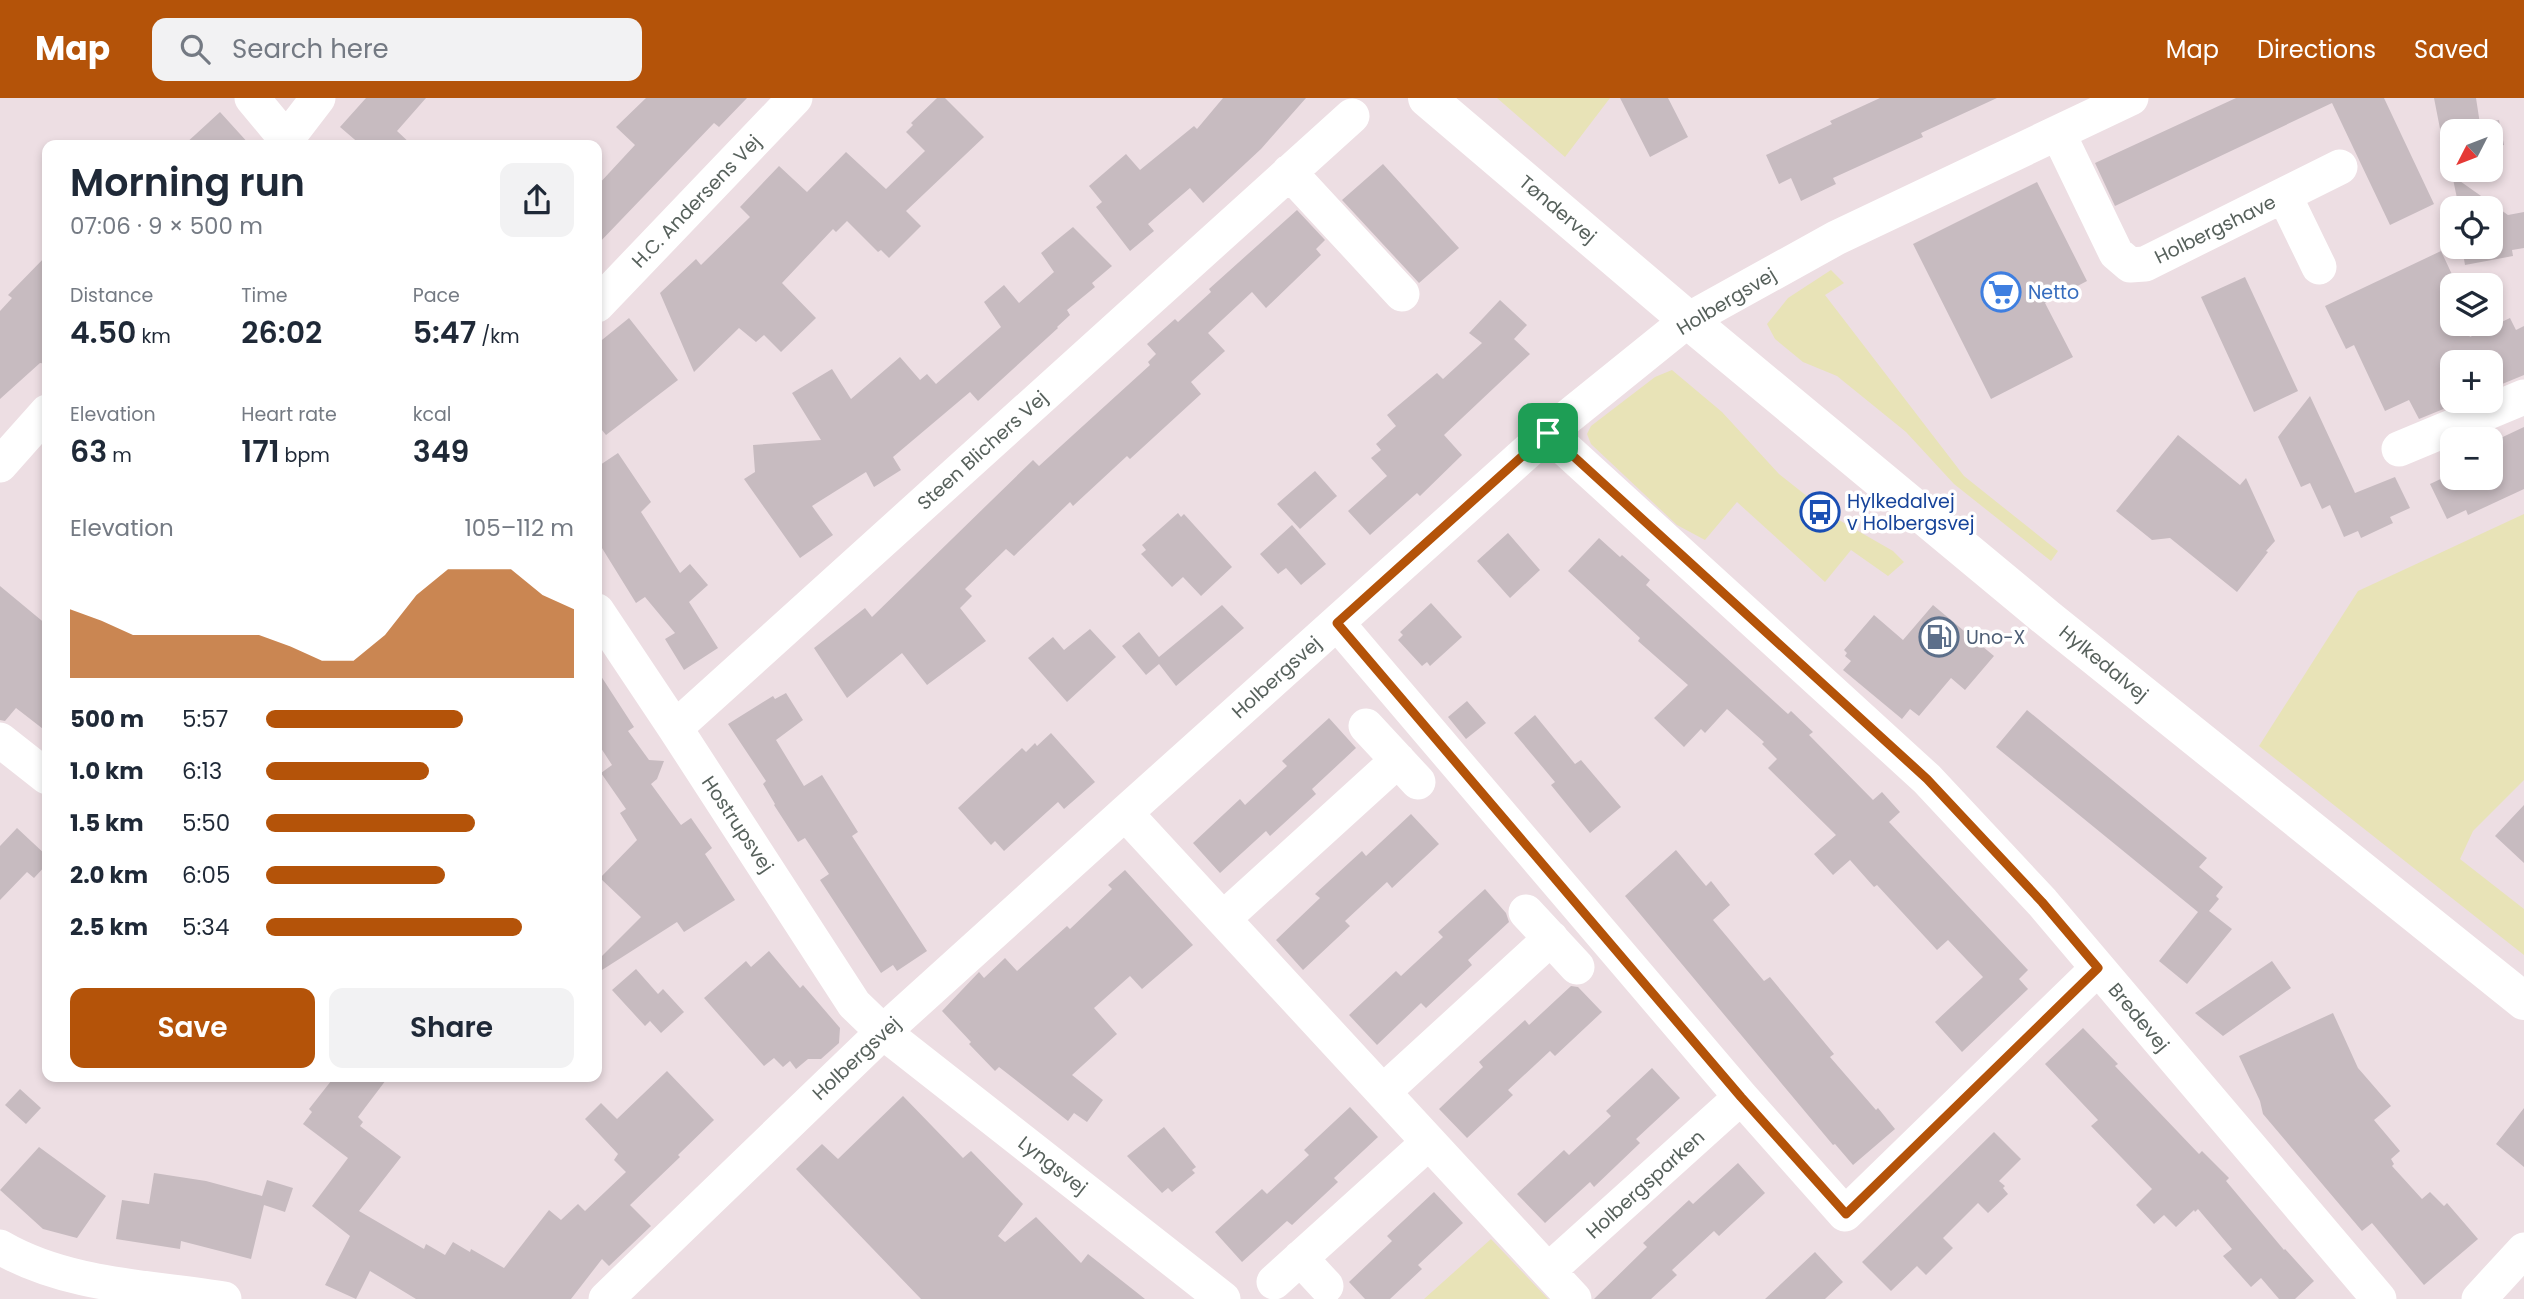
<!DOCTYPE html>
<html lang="en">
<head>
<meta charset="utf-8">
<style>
  :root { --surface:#fff; --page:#f2f2f3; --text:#1f2937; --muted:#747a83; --accent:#b45309 }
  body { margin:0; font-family:Poppins,sans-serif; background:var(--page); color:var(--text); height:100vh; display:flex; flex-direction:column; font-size:26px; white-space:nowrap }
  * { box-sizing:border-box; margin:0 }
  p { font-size:23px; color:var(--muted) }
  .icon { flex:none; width:38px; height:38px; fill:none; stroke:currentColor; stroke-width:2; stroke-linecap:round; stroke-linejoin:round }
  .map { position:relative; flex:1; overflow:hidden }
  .side { position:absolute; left:42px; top:42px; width:560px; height:942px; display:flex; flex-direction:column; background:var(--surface); border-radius:14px; box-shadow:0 4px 10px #0003 }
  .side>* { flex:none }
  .needle { width:46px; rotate:228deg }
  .tools { position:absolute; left:2440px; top:21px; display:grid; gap:14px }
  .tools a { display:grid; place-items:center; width:63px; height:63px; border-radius:14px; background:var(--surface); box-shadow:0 4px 10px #0003; font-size:35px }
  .pin { position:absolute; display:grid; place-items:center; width:60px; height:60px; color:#fff; margin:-30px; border-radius:14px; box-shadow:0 4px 10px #0006 }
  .round { display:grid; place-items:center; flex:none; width:74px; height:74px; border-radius:14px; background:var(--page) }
  .summary { display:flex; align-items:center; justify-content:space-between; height:119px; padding:0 28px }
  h1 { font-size:38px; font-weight:600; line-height:52px }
  .stats { display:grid; grid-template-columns:repeat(3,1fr); gap:10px; height:119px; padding:7px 28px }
  .stats div { display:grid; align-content:center }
  .stats b { font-size:30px; font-weight:600 }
  .stats small { font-size:19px; font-weight:400 }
  .stats p { font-size:19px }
  .chart { height:196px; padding:14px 28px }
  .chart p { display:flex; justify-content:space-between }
  .chart svg { width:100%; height:126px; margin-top:7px; fill:var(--accent); opacity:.7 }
  .button { display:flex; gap:14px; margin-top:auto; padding:14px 28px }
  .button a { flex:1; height:80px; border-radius:14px; background:var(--accent); color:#fff; font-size:28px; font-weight:600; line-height:80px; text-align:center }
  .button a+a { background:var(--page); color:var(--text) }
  ul { padding:0 28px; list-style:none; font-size:23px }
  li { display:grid; grid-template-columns:112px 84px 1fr; align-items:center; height:52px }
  li i { height:18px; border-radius:9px; background:var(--accent) }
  header { display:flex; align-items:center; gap:42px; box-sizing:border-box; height:98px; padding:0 35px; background:var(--accent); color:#fff }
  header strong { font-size:33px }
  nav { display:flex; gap:38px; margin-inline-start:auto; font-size:24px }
  .search { width:490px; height:63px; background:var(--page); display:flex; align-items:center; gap:18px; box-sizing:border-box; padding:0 24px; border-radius:14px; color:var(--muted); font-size:26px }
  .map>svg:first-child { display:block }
</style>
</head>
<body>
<header>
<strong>Map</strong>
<div class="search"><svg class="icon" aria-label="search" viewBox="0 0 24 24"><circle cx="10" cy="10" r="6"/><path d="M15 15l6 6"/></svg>Search here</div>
<nav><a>Map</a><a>Directions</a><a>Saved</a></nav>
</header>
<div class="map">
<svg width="2524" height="1201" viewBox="0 0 2524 1201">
  <rect width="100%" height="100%" fill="#eddee3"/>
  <!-- green -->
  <path fill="#e8e3b7" d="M1497 0H1610L1565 59Z
    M1831 172 1844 185 1825 197 1964 378 2058 453 2051 463 1954 386 1906 334 1837 278 1803 264 1775 241 1767 226 1788 200Z
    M1672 272 1722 314 1779 376 1832 418 1893 453 1904 464 1888 478 1851 452 1825 484 1737 404 1705 442 1677 427 1591 346 1587 336 1591 328 1655 279Z
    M2524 416V682L2473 733 2460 761 2524 811V857L2259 648 2358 493Z
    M1491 1141 1548 1201H1424Z"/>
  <!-- building -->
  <path fill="#c7bbc0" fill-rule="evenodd" d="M366 0H426L397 33 412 47H361L340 29Z
    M646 0H747L719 29 714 25 597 147V88L635 47 616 29Z
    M937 0H945L984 39 906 113 921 128 889 160 881 152 878 154 847 123 836 134 833 131 782 185 816 220 781 254 764 237 756 244 739 230 694 274 660 195 696 161 701 167 750 119 740 109 779 68 807 94 846 54 886 91 925 53 906 34 913 27 911 25Z
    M1223 0H1306L1261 51 1203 105 1190 90 1148 126 1154 133 1130 153 1096 109 1102 104 1089 88 1126 56 1140 72 1194 28 1197 31Z
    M1620 0H1668L1688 39 1650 59Z
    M1880 0H1997L1921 35 1923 39 1833 80 1836 86 1801 103 1791 80 1779 86 1766 57 1832 26 1830 23Z
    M2236 0H2384L2434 106 2390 127 2332 5 2115 108 2095 65Z
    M2434 0H2476L2480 26 2499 22 2504 47 2493 49 2497 73 2457 81 2508 117 2524 114V150L2512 152 2513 158 2465 167 2462 149H2490V110H2459L2453 81 2450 82ZM2452 33H2490V72H2452Z
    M220 14 250 47H184Z
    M1383 66 1459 150 1419 185 1342 102Z
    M2037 84 2087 183 2045 205 2073 259 1991 301 1913 146Z
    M1297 112 1325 142 1316 151 1321 157 1266 210 1252 194 1208 235 1225 253 1191 284 1201 296 1130 361 1127 358 1073 408 1070 404 1014 458 1006 451 965 491 972 498 960 510 986 543 927 587 902 555 847 600 814 550 865 510 872 519 1033 362 1039 368 1084 327 1150 267 1148 264 1156 256 1147 246 1175 221 1178 224 1211 194 1209 191Z
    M1073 129 1112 168 1092 185 1095 189 1067 212 1070 217 1057 229 1058 230 978 303 970 294 893 359 901 372 874 389 866 374 812 408 833 437 800 460 744 381 755 374 753 347 821 342 792 295 832 271 851 301 900 259 920 282 927 276 936 286 1001 229 984 204 1004 187 1019 205 1054 174 1041 155Z
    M2441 153 2457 187H2445L2452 201V226H2463L2470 239 2510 220 2516 232 2524 228V277L2490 291V264H2452V303H2463L2419 321 2409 302 2385 313 2354 247 2346 251 2325 208Z
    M47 157V266L40 265 0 301V213L12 200 8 197Z
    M2245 179 2298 293 2254 314 2201 199Z
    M1500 202 1527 227 1514 241 1530 256 1444 337 1462 357 1420 398 1417 395 1370 437 1348 413 1387 378 1371 360 1381 352 1376 346 1396 328 1387 317 1437 275 1443 281 1482 245 1469 235Z
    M629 220 678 282 606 337 597 326V246Z
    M2310 298 2355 395 2395 379 2410 410 2390 419 2393 425 2361 440 2358 433 2344 439 2330 407 2322 411 2310 385 2301 389 2278 339Z
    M2524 329V391L2468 417 2466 412 2447 421 2430 386 2447 378 2446 376 2452 373V380H2490V345Z
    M2178 337 2240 387 2246 380 2275 443 2266 453 2268 454 2237 494 2170 440 2152 442 2116 413Z
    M618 355 651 404 641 414 680 475 690 466 708 487 689 504 718 550 684 572 665 541 675 535 645 499 636 505 597 442V369Z
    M1315 373 1337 398 1300 431 1277 406Z
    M1178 415 1181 419 1184 416 1232 469 1201 498 1183 479 1172 489 1141 456 1146 452 1142 447Z
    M1292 427 1326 466 1301 487 1286 470 1278 476 1260 456Z
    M1508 435 1540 472 1510 500 1477 463Z
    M1599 440 1620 459 1622 457 1650 482 1646 487 1788 616 1791 613 1813 634 1809 637 1873 702 1882 694 1900 714 1889 724 2028 872 2019 881 2028 891 1962 954 1935 924 1983 879 1948 842 1937 852 1877 787 1874 789 1850 762 1833 777 1814 756 1836 737 1768 670 1777 661 1762 646 1764 644 1727 611 1705 635 1701 631 1684 649 1654 620 1688 587 1638 543 1640 540 1568 473Z
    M0 488 47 527V634L16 610 5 623 0 622Z
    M1431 505 1462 539 1430 568 1427 564 1422 568 1398 542 1403 537 1400 534Z
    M1222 507 1244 530 1176 588 1159 566 1146 577 1122 548 1139 534 1159 559Z
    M1933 507 1994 558 1965 592 1951 580 1919 618 1910 611 1902 621 1843 572 1851 563 1845 558 1847 555 1844 552 1874 517 1903 542Z
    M1090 531 1116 559 1067 604 1028 560 1053 539 1064 552Z
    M597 572 634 629 628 633 649 662 664 663 657 681 651 686 681 727 691 720 712 750 705 756 735 802 684 834 677 824 602 872 597 863 641 819 600 780 637 742 620 715 626 711 601 675 612 667 597 644Z
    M786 595 803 622 776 642 804 688 822 677 858 734 852 738 927 853 897 873 893 867 881 875 820 782 829 776 805 740 798 744 774 707 775 706 763 686 766 683 728 626 773 598 775 601Z
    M1467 603 1486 625 1466 641 1448 619Z
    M2027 612 2207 760 2199 769 2223 789 2216 798 2219 801 2209 813 2232 831 2187 886 2159 863 2198 814 1996 649Z
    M1535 617 1575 666 1581 662 1621 709 1590 735 1551 687 1555 684 1514 635Z
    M1329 620 1356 650 1312 691 1316 696 1270 738 1266 733 1220 775 1193 745 1240 701 1245 707 1287 668 1282 663Z
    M1051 635 1095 684 1064 711 1058 704 1004 753 995 743 991 747 958 710 1022 650 1026 654 1035 645 1037 648Z
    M2524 707V765L2495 738Z
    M1411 716 1439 746 1392 790 1387 784 1345 823 1350 828 1303 872 1276 842 1320 800 1315 796 1362 753 1366 758Z
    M17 730 47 758V766L34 780 27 774 0 802V748Z
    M1676 752 1706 788 1711 783 1730 807 1713 822 1764 883 1770 879 1834 956 1830 959 1876 1012 1878 1010 1895 1031 1853 1067 1835 1046 1833 1047 1625 798Z
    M1125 772 1193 847 1142 891 1130 878 1094 910 1117 936 1072 977 1103 1002 1087 1024 1074 1015 1068 1023 999 969 995 973 969 946 971 944 942 913 979 874 984 880 1005 860 1017 873 1067 828 1070 831 1112 791 1108 787Z
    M1485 791 1506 815 1509 824 1468 862 1472 867 1426 910 1421 905 1377 947 1349 917 1396 873 1401 878 1443 839 1438 834Z
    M769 853 800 890 803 887 840 930 839 945 821 961H808L796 971 790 963 783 969 774 960 764 968 704 900 746 863 751 869Z
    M2272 863 2291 890 2223 938 2195 915Z
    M636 871 658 896 663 891 684 914 661 935 650 923 645 928 612 892Z
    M1571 888 1578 889 1602 914 1555 958 1550 953 1508 992 1513 997 1467 1040 1439 1011 1483 969 1479 964 1525 922 1529 927Z
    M2333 915 2358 970 2391 1008 2374 1022 2400 1053 2391 1061 2394 1066 2392 1068 2422 1101 2430 1094 2444 1108 2447 1105 2478 1141 2424 1187 2372 1125 2362 1133 2263 1016 2260 1003 2239 958Z
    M2083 930 2118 966 2115 968 2199 1056 2202 1053 2229 1080 2226 1083 2284 1152 2285 1151 2314 1183 2295 1201H2279L2261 1180 2251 1189 2223 1158 2232 1151 2198 1111 2195 1114 2194 1112 2176 1129 2164 1117 2154 1126 2136 1107 2152 1091 2091 1028 2098 1022 2045 966Z
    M1652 970 1680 1000 1636 1041 1640 1045 1594 1089 1590 1084 1545 1125 1517 1096 1564 1052 1569 1057 1611 1018 1606 1013Z
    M667 973 714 1022 678 1057 680 1059 630 1107 651 1128 609 1168 602 1161 571 1201H416L370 1173 356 1201 325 1187 350 1138 312 1108 348 1060 303 1026 312 1014 309 1011 335 978H389L358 1019 363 1024 360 1028 401 1059 359 1113 424 1151 426 1146 445 1157 453 1144 470 1154 471 1151 504 1170 549 1112 561 1122 578 1106 585 1113 626 1074 614 1062 618 1056 585 1021 601 1005 617 1021Z
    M20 991 41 1010 26 1026 5 1007Z
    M903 998 963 1060 971 1053 1023 1106 998 1138 1005 1144 1036 1119 1081 1165 1088 1156 1145 1201H921L796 1071 822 1046 838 1061Z
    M1350 1009 1378 1039 1334 1080 1338 1084 1292 1127 1287 1123 1242 1164 1215 1134 1262 1091 1267 1096 1309 1057 1304 1052Z
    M2524 1010V1069L2496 1046Z
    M1164 1029 1196 1069 1192 1072 1195 1075 1172 1094 1168 1090 1162 1095 1127 1058Z
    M1994 1034 2021 1061 1999 1083 2005 1088 2003 1090 2008 1096 1988 1115 1978 1105 1943 1140 1953 1150 1926 1177 1917 1168 1891 1193 1862 1164Z
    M39 1049 106 1098 77 1140 43 1131 0 1092Z
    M1738 1065 1765 1095 1719 1138 1714 1133 1672 1172 1677 1177 1651 1201H1594L1647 1149 1643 1145 1689 1102 1693 1106Z
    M154 1075 206 1083 262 1098 267 1082 293 1090 285 1114 264 1107 251 1161 181 1143 180 1151 116 1141 122 1102 149 1106Z
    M1434 1094 1463 1125 1418 1167 1422 1171 1390 1201H1365L1349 1184 1392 1143 1387 1138Z
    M1815 1154 1843 1184 1825 1201H1765Z"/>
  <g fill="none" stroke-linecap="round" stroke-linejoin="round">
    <!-- street -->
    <path stroke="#fff" stroke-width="35" d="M252 0 291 47
      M2058 35 2116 155 2130 167 2145 166 2340 69
      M282 47 318 0
      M1289 74 1402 196
      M2284 97 2319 169
      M597 207 795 0
      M1548 335 1927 681 2042 804 2379 1201
      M2399 351 2524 299
      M0 367 47 314
      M597 513 675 630 854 906 883 934 1223 1201
      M1337 525 1741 999 1845 1116 2098 870
      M1366 628 1418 684
      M675 630 1352 18
      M0 642 47 679
      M1125 715 1574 1201
      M1526 814 1577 869
      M1223 821 1398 662
      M1383 994 1551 840
      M0 1149C67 1188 149 1189 224 1201
      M1300 1160 1326 1188
      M1548 1173 1741 999
      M1274 1184 1429 1044
      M606 1201 883 934 1125 715 1548 335 1688 222 1836 140 2131 0
      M2479 1201 2524 1152"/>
    <!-- secondary -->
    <path stroke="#fff" stroke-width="38" d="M1427 0 1688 222 2047 520 2524 903"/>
  </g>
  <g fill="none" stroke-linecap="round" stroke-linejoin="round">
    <!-- route casing -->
    <g stroke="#fff" stroke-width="14">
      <path id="route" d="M1548 335 1927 681 2042 804 2098 870 1846 1116 1741 999 1337 525Z"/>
    </g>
    <!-- route -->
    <use href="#route" stroke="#b45309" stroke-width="9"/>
  </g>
  <!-- icons -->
  <defs>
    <g id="supermarket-ring" transform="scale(2.0125)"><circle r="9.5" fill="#fff" stroke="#3f7fe0" stroke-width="1.5"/><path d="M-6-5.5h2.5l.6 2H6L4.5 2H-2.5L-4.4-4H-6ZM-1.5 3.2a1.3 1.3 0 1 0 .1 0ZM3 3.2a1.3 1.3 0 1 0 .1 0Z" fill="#3f7fe0"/></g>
    <g id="bus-ring" transform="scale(2.0125)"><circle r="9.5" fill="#fff" stroke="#1a4fb4" stroke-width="1.5"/><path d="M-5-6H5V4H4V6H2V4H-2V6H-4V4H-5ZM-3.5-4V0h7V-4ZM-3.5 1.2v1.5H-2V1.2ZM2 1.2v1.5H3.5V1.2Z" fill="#1a4fb4"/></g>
    <g id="fuel-ring" transform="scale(2.0125)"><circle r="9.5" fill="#fff" stroke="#5c6f8a" stroke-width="1.5"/><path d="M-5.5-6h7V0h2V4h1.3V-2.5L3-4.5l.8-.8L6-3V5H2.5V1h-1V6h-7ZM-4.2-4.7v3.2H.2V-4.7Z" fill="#5c6f8a"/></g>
  </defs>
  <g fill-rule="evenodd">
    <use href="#supermarket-ring" x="2001" y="194"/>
    <use href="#bus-ring" x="1820" y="414"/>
    <use href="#fuel-ring" x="1939" y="539"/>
  </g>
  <g text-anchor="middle" stroke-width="7" stroke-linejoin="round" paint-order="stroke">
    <!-- street labels -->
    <g font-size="19" fill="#57615c" stroke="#fff">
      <text transform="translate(696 103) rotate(-46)" y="7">H.C. Andersens Vej</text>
      <text transform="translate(1558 111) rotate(40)" y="7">Tøndervej</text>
      <text transform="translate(2215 131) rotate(-26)" y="7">Holbergshave</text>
      <text transform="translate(1726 203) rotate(-31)" y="7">Holbergsvej</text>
      <text transform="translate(982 352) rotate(-42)" y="7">Steen Blichers Vej</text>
      <text transform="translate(2104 565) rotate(39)" y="7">Hylkedalvej</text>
      <text transform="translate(1276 579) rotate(-42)" y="7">Holbergsvej</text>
      <text transform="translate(738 726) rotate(56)" y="7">Hostrupsvej</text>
      <text transform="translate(2139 919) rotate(50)" y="7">Bredevej</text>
      <text transform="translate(856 960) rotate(-43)" y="7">Holbergsvej</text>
      <text transform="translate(1053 1067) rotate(38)" y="7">Lyngsvej</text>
      <text transform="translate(1645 1086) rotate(-42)" y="7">Holbergsparken</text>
    </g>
    <!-- shop labels -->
    <g font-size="19" fill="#366cbe" stroke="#fff" text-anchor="start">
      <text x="2028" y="201">Netto</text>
    </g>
    <!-- transit labels -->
    <g font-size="19" fill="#164399" stroke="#fff" text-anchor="start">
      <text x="1847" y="410">Hylkedalvej<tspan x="1847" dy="22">v Holbergsvej</tspan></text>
    </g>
    <!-- service labels -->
    <g font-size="19" fill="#4e5e75" stroke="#fff" text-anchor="start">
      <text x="1966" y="546">Uno-X</text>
    </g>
  </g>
</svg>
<div class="tools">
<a><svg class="needle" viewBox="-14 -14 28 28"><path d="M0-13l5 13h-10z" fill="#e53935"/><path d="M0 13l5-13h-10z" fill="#747a83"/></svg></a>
<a><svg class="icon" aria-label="locate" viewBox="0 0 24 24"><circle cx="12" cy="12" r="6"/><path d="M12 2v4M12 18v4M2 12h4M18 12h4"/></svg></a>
<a><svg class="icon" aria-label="layers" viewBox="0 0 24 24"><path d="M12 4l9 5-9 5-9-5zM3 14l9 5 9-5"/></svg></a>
<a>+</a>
<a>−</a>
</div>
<div class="pin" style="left:1548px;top:335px;background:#1e9e55"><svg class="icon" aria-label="arrive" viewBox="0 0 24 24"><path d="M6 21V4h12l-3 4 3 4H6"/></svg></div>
<section class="side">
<div class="summary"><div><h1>Morning run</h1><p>07:06 · 9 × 500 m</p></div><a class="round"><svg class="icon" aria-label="share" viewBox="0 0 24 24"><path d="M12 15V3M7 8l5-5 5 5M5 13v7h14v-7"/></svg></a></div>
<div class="stats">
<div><p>Distance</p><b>4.50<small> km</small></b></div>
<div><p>Time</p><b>26:02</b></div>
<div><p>Pace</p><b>5:47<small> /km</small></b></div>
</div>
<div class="stats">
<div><p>Elevation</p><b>63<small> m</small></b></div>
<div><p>Heart rate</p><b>171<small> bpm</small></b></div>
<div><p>kcal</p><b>349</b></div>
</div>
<div class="chart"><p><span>Elevation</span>105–112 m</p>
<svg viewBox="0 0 160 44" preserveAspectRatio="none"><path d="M0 44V20L10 24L20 29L30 29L40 29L50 29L60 29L70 33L80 38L90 38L100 29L110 15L120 6L130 6L140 6L150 15L160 20V44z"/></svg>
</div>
<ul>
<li><b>500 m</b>5:57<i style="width:64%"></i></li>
<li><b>1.0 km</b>6:13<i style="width:53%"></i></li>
<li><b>1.5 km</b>5:50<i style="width:68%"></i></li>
<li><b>2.0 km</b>6:05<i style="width:58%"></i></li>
<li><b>2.5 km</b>5:34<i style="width:83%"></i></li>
</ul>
<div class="button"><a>Save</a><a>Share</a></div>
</section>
</div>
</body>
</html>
